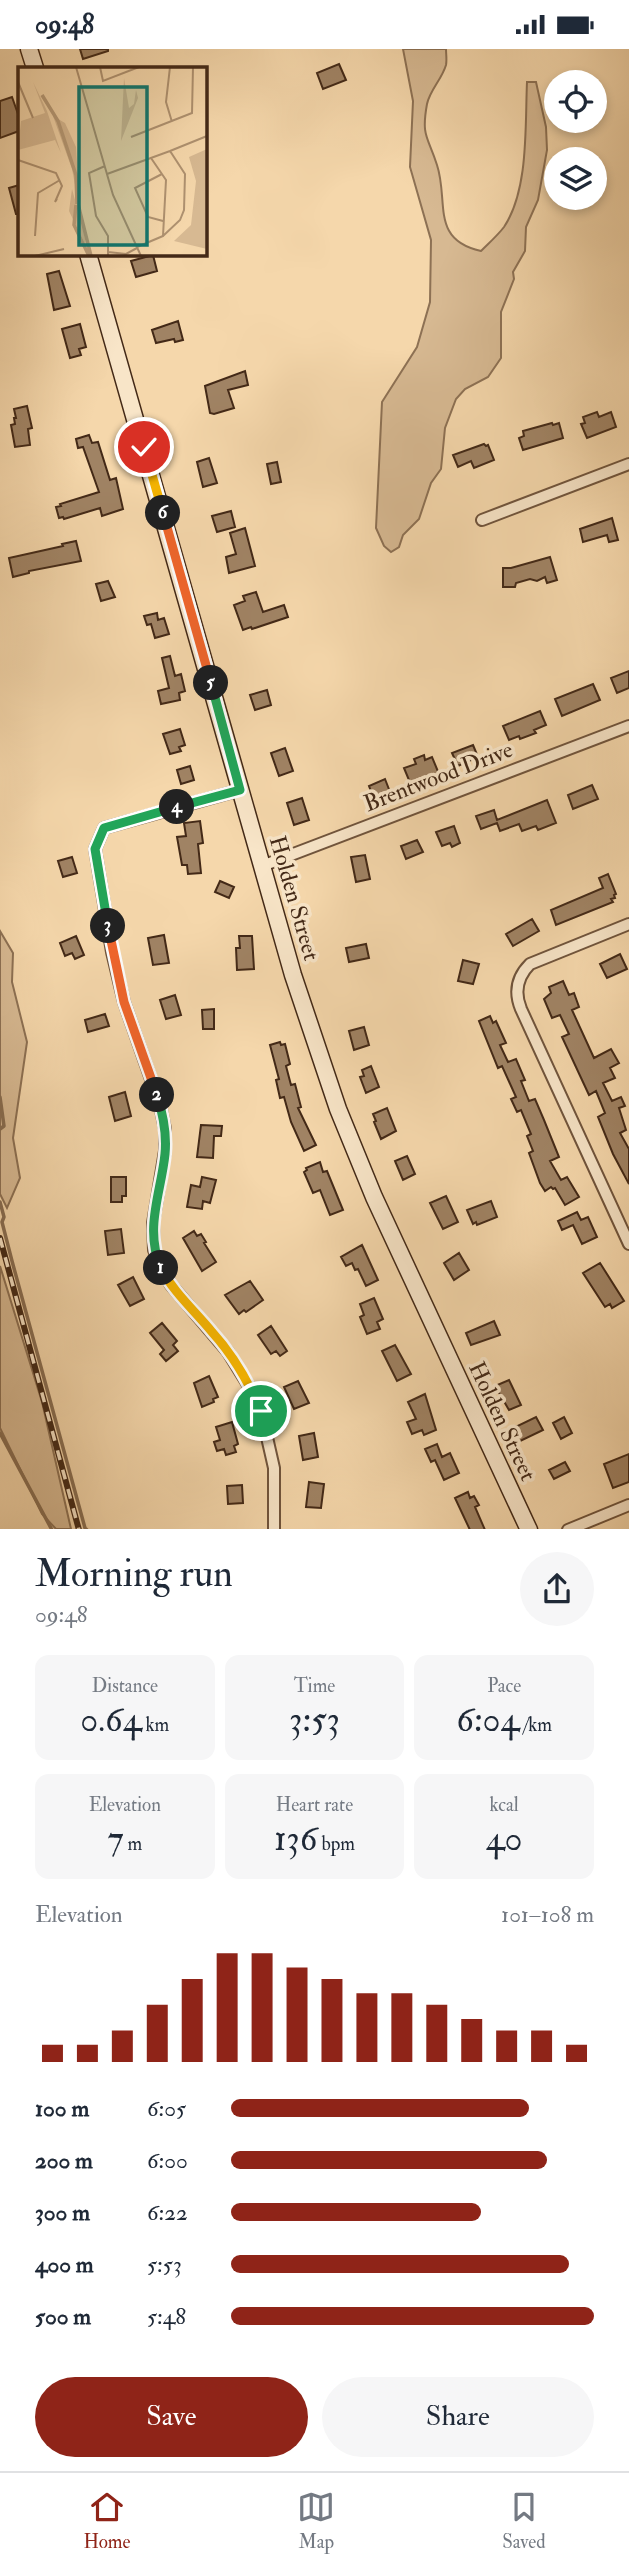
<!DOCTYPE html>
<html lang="en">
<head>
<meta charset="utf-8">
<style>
  :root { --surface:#fff; --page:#f6f6f7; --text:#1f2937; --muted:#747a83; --line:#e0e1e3; --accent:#8f2418 }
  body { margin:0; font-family:"IM FELL Double Pica",serif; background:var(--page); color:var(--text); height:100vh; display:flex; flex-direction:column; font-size:26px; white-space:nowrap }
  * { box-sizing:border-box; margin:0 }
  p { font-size:23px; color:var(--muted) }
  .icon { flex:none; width:38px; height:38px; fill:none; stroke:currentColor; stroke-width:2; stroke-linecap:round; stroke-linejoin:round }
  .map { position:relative; height:1480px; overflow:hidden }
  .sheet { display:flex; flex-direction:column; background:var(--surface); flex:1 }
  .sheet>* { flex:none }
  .fabs { position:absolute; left:544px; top:21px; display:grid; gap:14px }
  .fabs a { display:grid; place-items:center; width:63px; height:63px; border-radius:50%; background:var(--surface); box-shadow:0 4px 10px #0003; font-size:35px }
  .pin { position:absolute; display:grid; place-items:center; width:60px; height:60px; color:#fff; margin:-30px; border:4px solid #fff; border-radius:50%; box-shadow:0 2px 7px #0007 }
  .km { position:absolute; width:35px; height:35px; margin:-18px; border-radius:50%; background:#222; color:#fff; font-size:19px; line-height:35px; text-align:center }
  .round { display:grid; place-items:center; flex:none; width:74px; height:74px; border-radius:37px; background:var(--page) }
  .overview { display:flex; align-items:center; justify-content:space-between; height:119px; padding:0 35px }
  h1 { font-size:38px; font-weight:600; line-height:52px }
  .metrics { display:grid; grid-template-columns:repeat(3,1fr); gap:10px; height:119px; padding:7px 35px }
  .metrics div { display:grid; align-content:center; border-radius:14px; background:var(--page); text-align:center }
  .metrics b { font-size:35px; font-weight:600 }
  .metrics small { font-size:19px; font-weight:400 }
  .metrics p { font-size:19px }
  .chart { height:196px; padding:14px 35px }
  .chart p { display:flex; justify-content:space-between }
  .chart svg { width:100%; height:126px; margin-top:7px; stroke:var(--accent); stroke-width:6 }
  .button { display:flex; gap:14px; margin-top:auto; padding:14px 35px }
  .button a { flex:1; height:80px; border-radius:42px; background:var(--accent); color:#fff; font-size:28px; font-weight:600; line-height:80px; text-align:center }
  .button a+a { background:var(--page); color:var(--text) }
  ul { padding:0 35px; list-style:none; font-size:23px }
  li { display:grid; grid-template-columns:112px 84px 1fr; align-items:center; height:52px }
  li i { height:18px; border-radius:9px; background:var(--accent) }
  .status { display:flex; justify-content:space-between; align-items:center; height:49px; padding:0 35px; background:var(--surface); direction:ltr }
  .status svg { height:19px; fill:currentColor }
  .dock { display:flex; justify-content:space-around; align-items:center; height:98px; border-top:2px solid var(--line); background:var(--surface); font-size:19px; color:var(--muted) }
  .dock a { display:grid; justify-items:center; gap:4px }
  .dock .active { color:var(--accent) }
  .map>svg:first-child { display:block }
</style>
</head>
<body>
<div class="status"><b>09:48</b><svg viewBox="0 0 49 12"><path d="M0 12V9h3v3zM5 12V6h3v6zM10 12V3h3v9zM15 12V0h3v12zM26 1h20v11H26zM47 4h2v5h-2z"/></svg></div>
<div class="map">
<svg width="629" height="1481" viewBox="0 0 629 1481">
  <rect width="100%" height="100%" fill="#f5d7ab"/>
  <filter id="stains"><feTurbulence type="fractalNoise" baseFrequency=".00286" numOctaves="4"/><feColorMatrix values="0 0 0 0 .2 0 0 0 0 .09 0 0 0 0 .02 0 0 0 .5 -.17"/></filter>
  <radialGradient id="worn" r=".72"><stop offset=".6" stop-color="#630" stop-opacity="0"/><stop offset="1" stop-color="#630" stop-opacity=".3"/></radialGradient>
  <!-- green -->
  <path fill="#d7b992" stroke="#8d7154" stroke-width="2" d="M403 0H446C446 5 447 11 446 16 442 30 430 41 427 55 421 88 428 87 437 116 449 152 430 191 481 202 489 194 498 186 504 178 529 141 525 76 527 33H536L546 78 547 101 538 151 526 178 525 202 513 223 514 230 501 263V309L488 328 465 340 456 350 445 379 441 420 431 434 419 470 403 486 399 498 391 503 384 497 376 479 382 353 417 298 430 253 431 191 410 118 413 52Z
    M0 882 13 904 12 933 27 993 13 1089 20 1129 7 1159 0 1145Z
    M0 1217 42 1353 71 1480H56L42 1465 0 1379Z"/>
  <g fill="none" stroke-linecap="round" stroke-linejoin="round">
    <!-- stream -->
    <path stroke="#896e52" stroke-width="3.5" d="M0 1048 4 1077 0 1080
      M0 1153 4 1168 2 1173 12 1212 85 1479 87 1481
      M0 1384 52 1481"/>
  </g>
  <!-- building -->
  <path fill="#a08364" stroke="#432917" stroke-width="2" d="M80 0H108V2L83 10Z
    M339 15 346 31 323 40 317 24Z
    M12 48 18 65 19 82 0 89V52Z
    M19 136V165H16L9 139Z
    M153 206 157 222 136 228 131 212Z
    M59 222 70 257 54 261 47 225Z
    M178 272 183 291 175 293 174 290 156 294 152 281Z
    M80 275 86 298 79 300 81 306 70 309 62 280Z
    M245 322 248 336 228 341 234 359 214 365 210 364 205 337Z
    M27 357 32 379 28 380 30 396 15 398 11 376 15 375 14 369H16L14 360Z
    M597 363 599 368 611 363 616 378 587 389 581 375 585 374 583 368Z
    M552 374 553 376 559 374 563 389 523 401 519 389 524 387 523 382Z
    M89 386 92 394 98 393 110 431 116 429 123 460 102 467 100 459 64 470 63 468 59 469 56 458 61 457 60 455 99 443 83 398 78 399 76 390Z
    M484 395 486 397 488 396 494 411 474 419 471 412 458 418 453 406Z
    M209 409 217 434 203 438 197 413Z
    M277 413 281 433 271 435 267 415Z
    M231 462 235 478 217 483 212 467Z
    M612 469 618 491 609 493 607 486 583 493 580 480Z
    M245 479 255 517 229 524 226 508 236 505 230 484Z
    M76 492 81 512 29 522V524L13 528 9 509 63 497 62 495Z
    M550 508 557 531 547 534 545 528 537 532 530 530 516 534 515 538H503V519H511Z
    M108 532 115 548 101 552 96 535Z
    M256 543 263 563 284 556 288 568 252 580 251 578 243 581 234 556 245 552 243 547Z
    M157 564 158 571 164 569 169 585 155 589 151 575 147 576 144 567Z
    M170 607 175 627 181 625 185 642 179 644 180 651 161 655 158 642 169 639 162 609Z
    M629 622V639L617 644 611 629Z
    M593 635 600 651 562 667 555 650Z
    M267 641 271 656 255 661 250 646Z
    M540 662 546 676 534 681 536 684 520 690 519 687 509 691 503 677Z
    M180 680 185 696 179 698 181 702 170 705 163 685Z
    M473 696 478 708 458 717 452 704Z
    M285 699 293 722 279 727 271 704Z
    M424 706 425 711 432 708 439 725 411 736 404 719 416 715 414 710Z
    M190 717 194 731 181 735 177 721Z
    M385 730 390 743 374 750 369 737Z
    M592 736 598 750 573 760 568 746Z
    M302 749 309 771 294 776 287 754Z
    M547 751 556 774 538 781 536 777 522 782 519 775 500 782 497 774 481 780 476 767 494 761 497 771Z
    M200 772 203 794 198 795 201 824 188 825 187 816H182L177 788 186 787 184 774Z
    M454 777 460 794 452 798 450 794 442 797 436 783Z
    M417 791 423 803 406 810 401 797Z
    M365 806 370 830 356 833 351 808Z
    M72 808 77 824 63 828 58 812Z
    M608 825 616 845 614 846 615 849 611 850 613 853 556 876 551 861 603 839 599 829Z
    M220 832 234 838 229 849 215 843Z
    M532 870 539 882 513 897 506 885Z
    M164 886 169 914 153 916 148 889Z
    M76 887 84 906 75 910 72 904 65 907 60 894Z
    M239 887H252L254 920 237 921 236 899H240Z
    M366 895 369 909 349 913 346 899Z
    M620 905 627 920 607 929 600 915Z
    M463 911 479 915 473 935 458 932Z
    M563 932 569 946 574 944 579 958 572 961 594 1009 611 1000 619 1014 610 1019 615 1029 603 1034 612 1052 621 1048 625 1057 619 1059 626 1081 620 1084 629 1100V1135L613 1105 598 1068 605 1064 596 1042 589 1046 562 988 569 985 560 966 552 969 544 950 551 944 549 938Z
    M175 946 181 966 166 970 160 951Z
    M214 960V980H203L202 961Z
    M105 965 109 977 88 983 85 971Z
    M490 967 493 974 496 972 506 994 500 996 508 1013 516 1010 525 1031 521 1032 529 1052 535 1050 544 1071 559 1108 550 1112 561 1131 567 1128 579 1148 565 1156 555 1139 553 1140 551 1138 545 1142 540 1134 529 1104 533 1102 527 1087 531 1085 521 1061 517 1063 511 1050 516 1048 502 1017 498 1019 479 972Z
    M364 978 369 996 354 1001 349 982Z
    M280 993 281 996 285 995 290 1015 286 1017 291 1036 295 1035 301 1058 298 1059 316 1096 304 1102 291 1073 284 1048 280 1049 276 1031 279 1030 270 996Z
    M371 1017 379 1038 366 1044 360 1028 364 1027 362 1021Z
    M125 1043 131 1067 115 1072 109 1048Z
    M387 1059 396 1082 381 1090 374 1073 376 1072 373 1065Z
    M201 1076 222 1077 221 1087H214L213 1109 197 1108Z
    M407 1107 415 1125 403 1131 395 1112Z
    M320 1113 323 1123 327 1122 343 1161 330 1166 320 1141 313 1144 304 1123 307 1121 306 1119Z
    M111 1128H126V1147H122V1153H111Z
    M202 1128 216 1131 210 1154 203 1152 202 1160 187 1158 191 1136 200 1138Z
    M446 1147 458 1173 443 1180 430 1154Z
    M491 1152 497 1168 477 1176 476 1173 473 1175 467 1161Z
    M577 1163 581 1171 588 1168 597 1188 582 1195 573 1176 562 1181 558 1172Z
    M121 1180 124 1204 108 1206 105 1182Z
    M194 1182 197 1187 201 1185 206 1193 204 1194 216 1213 202 1222 183 1189Z
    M362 1196 378 1231 366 1237 358 1220 355 1221 352 1214 346 1217 341 1208Z
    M459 1204 469 1221 454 1231 444 1214Z
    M600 1214 624 1252 612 1259 610 1255 605 1258 583 1224Z
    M133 1228 144 1250 130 1257 118 1236Z
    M250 1232 263 1251 246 1263 244 1261 239 1265 225 1246Z
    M374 1249 383 1270 377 1273 380 1280 367 1285 360 1268 364 1266 360 1255Z
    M494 1272 500 1286 471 1296 466 1284Z
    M162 1274 177 1292 173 1296 178 1302 166 1312 160 1305 164 1301 150 1284Z
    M271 1277 287 1302 280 1307 276 1302 271 1305 258 1286Z
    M395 1296 411 1325 397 1332 382 1302Z
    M209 1327 218 1348 213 1350 214 1353 202 1358 194 1334Z
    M509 1331 521 1356 509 1361 495 1337Z
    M298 1332 309 1354 294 1360 284 1338Z
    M425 1345 436 1381 424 1386 422 1381 412 1385 407 1373 416 1370 408 1353Z
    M536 1368 543 1381 514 1395 507 1382Z
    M564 1368 572 1384 561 1390 553 1374Z
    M232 1373 238 1395 234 1397 236 1403 226 1406 224 1400 217 1402 214 1393 220 1391 216 1378Z
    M314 1384 318 1408 303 1411 299 1387Z
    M437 1395 442 1408 450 1404 459 1424 444 1431 435 1411 431 1413 425 1400Z
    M629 1405V1433L613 1439 604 1415Z
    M565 1413 570 1422 554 1430 549 1421Z
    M309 1433 324 1435 321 1459 306 1458Z
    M242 1436 243 1454 228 1455 227 1437Z
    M468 1443 470 1449 474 1447 479 1456 475 1458 485 1481H470L455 1449Z"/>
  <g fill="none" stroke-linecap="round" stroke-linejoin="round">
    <!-- street casing -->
    <g stroke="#70543c" stroke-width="14">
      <path id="street" d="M482 471 629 415
        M240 741 104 779 95 800 112 903 124 953 160 1056 165 1080V1102L153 1174 154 1201 161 1219 171 1236 228 1303 252 1342 261 1362 274 1419V1481
        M262 817 629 677
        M629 875 530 915C517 928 514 943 521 960L629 1195
        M568 1481 629 1456"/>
    </g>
    <!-- secondary casing -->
    <g stroke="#432917" stroke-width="19">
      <path id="secondary" d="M29 0 35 19
        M88 205 293 926 338 1060 374 1148 529 1481"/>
    </g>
    <!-- street -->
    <use href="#street" stroke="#f8e5c8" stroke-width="10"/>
    <!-- secondary -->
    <use href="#secondary" stroke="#f8e5c8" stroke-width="16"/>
    <!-- rail casing -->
    <g stroke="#432917" stroke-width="6">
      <path id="rail" d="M0 1189 79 1481"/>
    </g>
    <!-- rail -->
    <use href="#rail" stroke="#f8e5c8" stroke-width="3.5" stroke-dasharray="10" stroke-linecap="butt"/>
  </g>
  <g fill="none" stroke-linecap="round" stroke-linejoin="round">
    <!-- split-1 casing -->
    <g stroke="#fff" stroke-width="14">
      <path id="split-1" d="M161 1219C173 1243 195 1262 212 1283 233 1306 249 1334 261 1362"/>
    </g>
    <!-- split-2 casing -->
    <g stroke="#fff" stroke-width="14">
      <path id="split-2" d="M157 1046C163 1065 167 1085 165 1105 161 1144 144 1180 161 1219"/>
    </g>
    <!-- split-3 casing -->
    <g stroke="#fff" stroke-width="14">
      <path id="split-3" d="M108 877 124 953 157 1046"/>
    </g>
    <!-- split-4 casing -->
    <g stroke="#fff" stroke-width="14">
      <path id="split-4" d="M108 877 95 800 104 779 177 758"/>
    </g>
    <!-- split-5 casing -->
    <g stroke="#fff" stroke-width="14">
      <path id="split-5" d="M177 758 240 741 211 634"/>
    </g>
    <!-- split-6 casing -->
    <g stroke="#fff" stroke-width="14">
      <path id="split-6" d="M163 464 211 634"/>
    </g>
    <!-- split-7 casing -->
    <g stroke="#fff" stroke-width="14">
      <path id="split-7" d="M144 398 163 464"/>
    </g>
    <!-- split-1 -->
    <use href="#split-1" stroke="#f5b400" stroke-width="9"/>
    <!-- split-2 -->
    <use href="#split-2" stroke="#22a559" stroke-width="9"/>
    <!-- split-3 -->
    <use href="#split-3" stroke="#f0652b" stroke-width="9"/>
    <!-- split-4 -->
    <use href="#split-4" stroke="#22a559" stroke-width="9"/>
    <!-- split-5 -->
    <use href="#split-5" stroke="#22a559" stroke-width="9"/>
    <!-- split-6 -->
    <use href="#split-6" stroke="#f0652b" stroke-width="9"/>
    <!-- split-7 -->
    <use href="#split-7" stroke="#f5b400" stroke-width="9"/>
  </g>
  <g text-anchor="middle" stroke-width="7" stroke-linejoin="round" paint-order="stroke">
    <!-- street labels -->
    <g font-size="23" fill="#432917" stroke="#f8e5c8">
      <text transform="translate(438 727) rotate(-21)" y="8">Brentwood Drive</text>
      <text transform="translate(295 849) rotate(74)" y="8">Holden Street</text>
      <text transform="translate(503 1372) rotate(65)" y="8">Holden Street</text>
    </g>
  </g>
  <!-- overview -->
  <g transform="translate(18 18)">
    <rect width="189" height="189" fill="#f5d7ab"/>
    <path d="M106 11 111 41 116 37 118 23 120 31 103 74ZM15 15 29 44 43 86 37 73 0 83 3 54 27 46ZM35 49 47 56 58 80 62 144 54 102ZM189 82V182L156 174 173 158 178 114 171 90ZM54 122 66 165 68 179 51 144Z" fill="#d7b992"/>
    <path fill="none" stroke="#b89c79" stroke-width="3.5" d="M24 28 40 54 58 108 59 137M60 137 73 189M58 138 56 158 71 189"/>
    <path fill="none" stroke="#ae9170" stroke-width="2" d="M58 0 95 128 123 189M82 0 85 14 121 0M128 0H150M152 0 148 35 154 55M0 15 15 51M113 70 174 46 175 0M152 84 189 69M0 93 38 106 44 119 37 135 39 132M87 99 71 106 78 149 90 169V189M89 107 152 84 167 107 166 143 162 153 145 169M144 107 117 121 130 150 145 154M17 169 20 126 42 113M119 180 145 169 148 113 133 91M90 185 108 187 119 181M17 189 46 182"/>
    <path fill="#0f766e" fill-opacity="0.15" stroke="#0f766e" stroke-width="3.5" d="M61 20H129V178H61Z"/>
    <rect width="189" height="189" fill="none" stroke="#432917" stroke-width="3.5"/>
  </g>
  <rect width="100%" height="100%" filter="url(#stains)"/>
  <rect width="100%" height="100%" fill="url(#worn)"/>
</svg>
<div class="fabs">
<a><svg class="icon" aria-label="locate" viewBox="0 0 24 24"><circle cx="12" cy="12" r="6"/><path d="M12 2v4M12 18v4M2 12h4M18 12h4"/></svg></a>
<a><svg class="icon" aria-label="layers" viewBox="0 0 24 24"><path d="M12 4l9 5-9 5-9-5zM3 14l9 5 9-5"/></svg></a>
</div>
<div class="pin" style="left:261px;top:1362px;background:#1e9e55"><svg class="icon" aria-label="arrive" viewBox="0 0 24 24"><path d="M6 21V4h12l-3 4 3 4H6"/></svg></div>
<div class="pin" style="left:144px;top:398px;background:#d93025"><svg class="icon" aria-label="check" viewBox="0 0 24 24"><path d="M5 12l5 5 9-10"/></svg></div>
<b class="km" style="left:161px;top:1219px">1</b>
<b class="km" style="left:157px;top:1046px">2</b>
<b class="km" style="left:108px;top:877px">3</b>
<b class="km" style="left:177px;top:758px">4</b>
<b class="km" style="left:211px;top:634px">5</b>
<b class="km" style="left:163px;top:464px">6</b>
</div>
<section class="sheet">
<div class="overview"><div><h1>Morning run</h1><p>09:48</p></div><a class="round"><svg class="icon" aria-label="share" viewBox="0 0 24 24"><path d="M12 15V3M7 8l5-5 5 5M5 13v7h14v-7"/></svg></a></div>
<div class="metrics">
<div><p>Distance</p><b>0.64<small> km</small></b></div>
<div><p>Time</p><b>3:53</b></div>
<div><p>Pace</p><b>6:04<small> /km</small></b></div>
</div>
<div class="metrics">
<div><p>Elevation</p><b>7<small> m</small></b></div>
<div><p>Heart rate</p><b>136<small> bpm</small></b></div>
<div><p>kcal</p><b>40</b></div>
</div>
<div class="chart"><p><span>Elevation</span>101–108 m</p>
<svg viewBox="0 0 160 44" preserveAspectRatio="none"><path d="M5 44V38M15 44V38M25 44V33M35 44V24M45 44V15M55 44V6M65 44V6M75 44V11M85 44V15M95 44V20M105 44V20M115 44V24M125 44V29M135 44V33M145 44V33M155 44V38"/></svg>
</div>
<ul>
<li><b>100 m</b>6:05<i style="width:82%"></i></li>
<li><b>200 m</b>6:00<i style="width:87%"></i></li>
<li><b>300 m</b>6:22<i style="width:69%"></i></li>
<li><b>400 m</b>5:53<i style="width:93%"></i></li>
<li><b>500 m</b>5:48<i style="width:100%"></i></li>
</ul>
<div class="button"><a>Save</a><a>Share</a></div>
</section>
<nav class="dock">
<a class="active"><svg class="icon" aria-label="home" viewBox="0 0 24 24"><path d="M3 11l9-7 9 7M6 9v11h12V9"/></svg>Home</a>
<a><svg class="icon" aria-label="map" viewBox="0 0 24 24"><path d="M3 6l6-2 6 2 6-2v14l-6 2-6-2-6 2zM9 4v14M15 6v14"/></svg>Map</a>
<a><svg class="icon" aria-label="saved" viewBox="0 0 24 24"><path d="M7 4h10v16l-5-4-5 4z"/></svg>Saved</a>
</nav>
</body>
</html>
